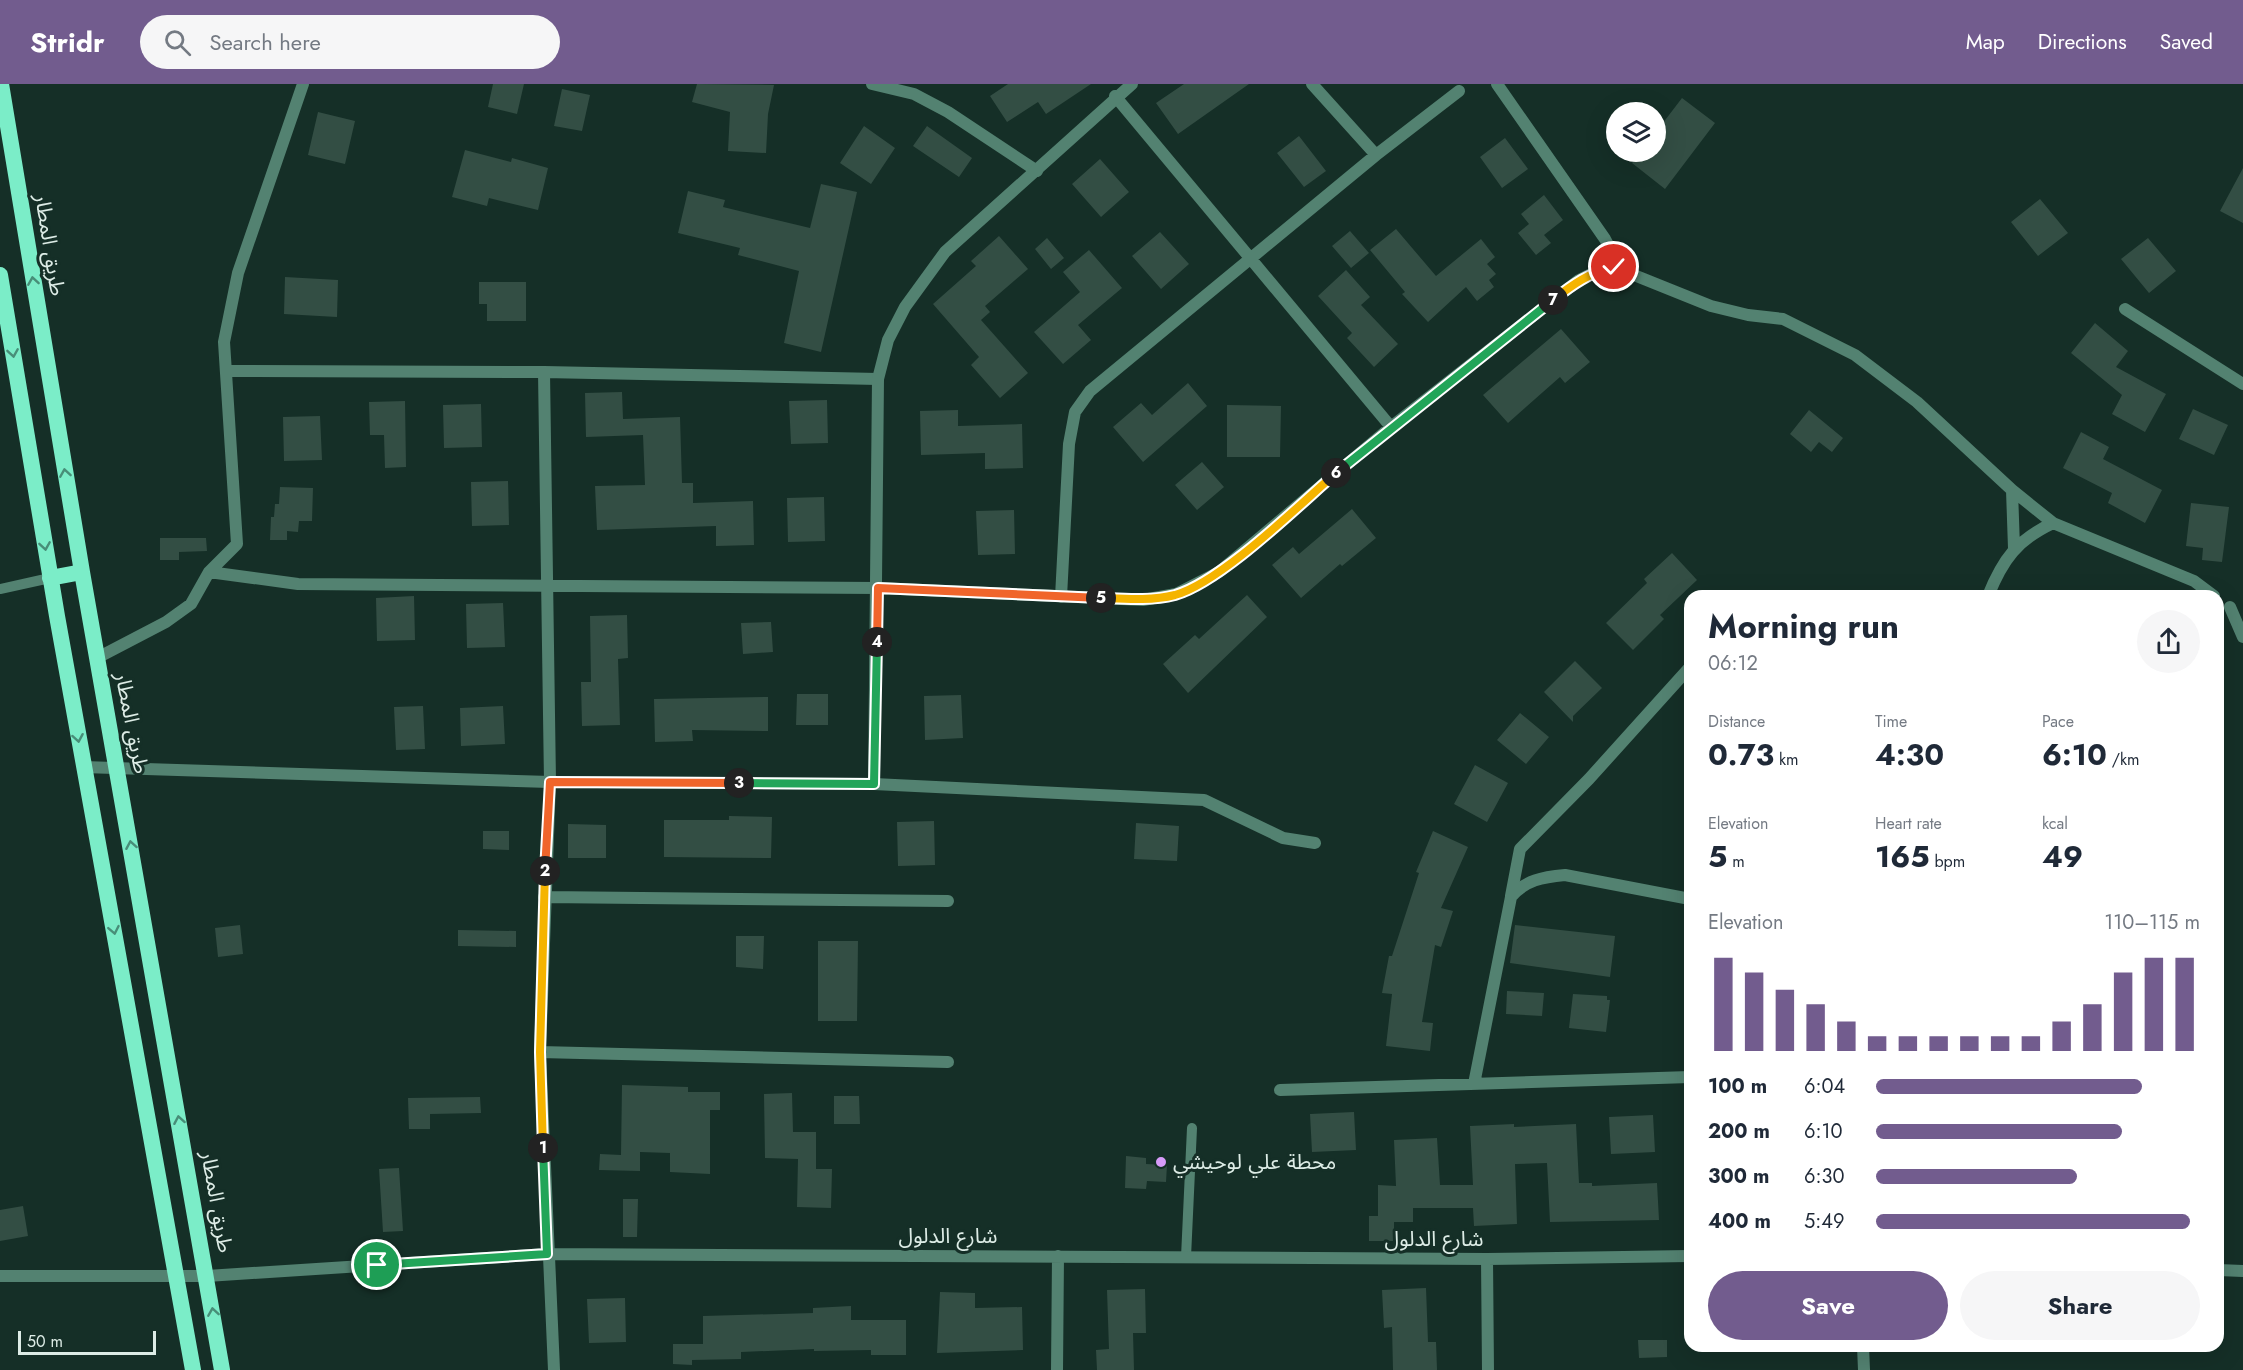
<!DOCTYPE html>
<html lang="en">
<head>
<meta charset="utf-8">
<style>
  :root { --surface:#fff; --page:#f6f6f7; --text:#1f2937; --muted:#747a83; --accent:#725c8e }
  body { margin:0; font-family:Jost,"Noto Sans Arabic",sans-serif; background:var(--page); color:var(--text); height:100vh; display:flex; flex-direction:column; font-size:22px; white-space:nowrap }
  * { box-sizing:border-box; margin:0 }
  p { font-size:20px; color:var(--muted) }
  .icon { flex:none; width:33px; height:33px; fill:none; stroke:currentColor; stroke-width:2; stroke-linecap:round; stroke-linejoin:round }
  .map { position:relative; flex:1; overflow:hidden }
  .side { position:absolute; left:1684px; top:506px; width:540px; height:762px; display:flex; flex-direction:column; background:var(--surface); border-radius:18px; box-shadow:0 6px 24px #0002 }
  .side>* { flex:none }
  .controls { position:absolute; left:1606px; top:18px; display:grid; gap:12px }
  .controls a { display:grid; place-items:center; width:60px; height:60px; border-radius:50%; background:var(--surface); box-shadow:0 6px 24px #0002; font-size:30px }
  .scale { position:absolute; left:18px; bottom:15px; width:138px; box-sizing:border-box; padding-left:6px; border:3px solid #ddece6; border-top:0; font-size:16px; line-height:21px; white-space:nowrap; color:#ddece6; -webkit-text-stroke:4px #152f27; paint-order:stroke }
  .pin { position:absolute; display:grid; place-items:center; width:51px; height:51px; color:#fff; margin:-26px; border:3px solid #fff; border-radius:50%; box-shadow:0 2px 6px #0007 }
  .km { position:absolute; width:30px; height:30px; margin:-15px; border-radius:50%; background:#222; color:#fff; font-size:16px; line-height:30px; text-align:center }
  .round { display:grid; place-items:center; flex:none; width:63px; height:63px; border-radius:32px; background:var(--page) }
  .headline { display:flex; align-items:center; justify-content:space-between; height:102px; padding:0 24px }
  h1 { font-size:33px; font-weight:700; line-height:45px }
  .metrics { display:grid; grid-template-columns:repeat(3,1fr); gap:9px; height:102px; padding:6px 24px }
  .metrics div { display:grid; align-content:center }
  .metrics b { font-size:30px; font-weight:700 }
  .metrics small { font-size:16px; font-weight:400 }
  .metrics p { font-size:16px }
  .chart { height:168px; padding:12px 24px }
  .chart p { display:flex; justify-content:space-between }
  .chart svg { width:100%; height:108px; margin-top:6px; stroke:var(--accent); stroke-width:6 }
  .action { display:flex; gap:12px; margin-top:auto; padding:12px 24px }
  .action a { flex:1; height:69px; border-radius:36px; background:var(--accent); color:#fff; font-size:24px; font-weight:700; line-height:69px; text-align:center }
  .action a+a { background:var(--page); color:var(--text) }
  ul { padding:0 24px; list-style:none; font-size:20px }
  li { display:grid; grid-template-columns:96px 72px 1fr; align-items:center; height:45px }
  li i { height:15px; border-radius:8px; background:var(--accent) }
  header { display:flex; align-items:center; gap:36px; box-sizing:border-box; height:84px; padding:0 30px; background:var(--accent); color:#fff }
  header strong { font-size:28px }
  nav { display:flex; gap:33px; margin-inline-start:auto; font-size:21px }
  .search { width:420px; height:54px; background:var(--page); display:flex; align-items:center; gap:15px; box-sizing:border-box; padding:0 21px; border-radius:33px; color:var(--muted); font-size:22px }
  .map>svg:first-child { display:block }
</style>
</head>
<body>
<header>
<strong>Stridr</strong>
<div class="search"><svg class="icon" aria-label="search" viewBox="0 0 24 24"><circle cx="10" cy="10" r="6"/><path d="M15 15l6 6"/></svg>Search here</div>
<nav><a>Map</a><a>Directions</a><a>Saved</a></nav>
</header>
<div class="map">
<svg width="2243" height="1286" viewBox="0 0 2243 1286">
  <rect width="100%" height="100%" fill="#152f27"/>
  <!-- building -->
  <path fill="#334e44" d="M493 0H524L517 30 488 23Z
    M697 0 774 1 768 30 766 69 728 67 730 28 692 18Z
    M1008 0H1091L1046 30 1038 18 1007 38 990 12Z
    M1184 0H1249L1178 50 1156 19Z
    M562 5 590 11 582 47 554 42Z
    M1682 14 1715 39 1665 105 1632 79 1641 68H1656V48Z
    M318 28 355 37 345 80 308 71Z
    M864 42 895 64 871 100 840 79Z
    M927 42 972 74 959 93 913 62Z
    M1299 52 1326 87 1304 103 1277 69Z
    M1505 54 1528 85 1502 104 1480 73Z
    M465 66 511 78 512 74 548 84 538 126 489 114 487 122 452 113Z
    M1100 75 1129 108 1101 133 1072 100Z
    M2243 84V139L2220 127Z
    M821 100 857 108 821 268 784 259 799 187 738 171 740 164 678 149 688 107 725 116 723 123 810 144Z
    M1544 111 1563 136 1544 151 1551 159 1536 171 1518 149 1529 140 1521 130Z
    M2040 115 2068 149 2038 172 2011 138Z
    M1396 145 1436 192 1481 155 1495 173 1487 180 1496 190 1489 196 1494 203 1477 217 1466 203 1428 238 1402 210 1405 208 1370 166Z
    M1350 147 1369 169 1351 184 1332 162Z
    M1160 148 1189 180 1161 205 1132 172Z
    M999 152 1028 185 985 222 990 228 981 236 1028 289 1000 314 971 281 979 273 933 220 976 182 971 177Z
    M1047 154 1064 174 1051 185 1035 165Z
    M2148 154 2176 187 2149 209 2121 175Z
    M1089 166 1122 204 1078 241 1091 256 1063 280 1034 248 1080 208 1063 188Z
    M1346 186 1370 213 1361 221 1398 260 1374 283 1347 254 1352 249 1318 212Z
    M285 193 338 196 337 233 284 230Z
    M479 198H526V237H487V220H479Z
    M2095 239 2128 267 2116 283 2166 310 2145 348 2112 330 2122 311 2071 269Z
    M1561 245 1590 278 1565 299 1560 293 1508 339 1483 311Z
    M1188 299 1207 322 1143 378 1113 343 1141 319 1152 331Z
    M622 308 623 335 680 333 682 399H693V419L753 417 754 461 716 462V442L597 446 595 402 645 401 643 351 586 353 585 309Z
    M827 316 828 359 791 360 789 317Z
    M405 317 406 383 385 384 384 351H370L369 318Z
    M481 320 482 363 444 364 443 321Z
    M1227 321 1281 322 1280 373H1227Z
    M2193 325 2228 341 2214 371 2179 355Z
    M958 326V342L1022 340 1023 384 985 385V369L921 371 920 327Z
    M1809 326 1843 354 1832 368 1819 358 1811 368 1790 350Z
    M320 332 322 376 284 377 283 333Z
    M2081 348 2109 363 2103 375 2162 406 2145 439 2108 419 2112 409 2063 384Z
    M1202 378 1224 403 1197 426 1175 401Z
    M508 397 509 441 472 442 471 398Z
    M280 403 313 404 312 437H299L298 448 287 447V456H270L271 433H274L275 420H279Z
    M824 413 825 457 788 458 787 414Z
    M2191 419 2229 423 2222 478 2202 476 2203 464 2186 462Z
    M1352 425 1376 454 1342 482 1340 480 1301 514 1272 481 1293 463 1299 470Z
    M1014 426 1015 470 978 471 976 427Z
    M160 454H206L207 467 179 468V476H160Z
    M1672 469 1697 496 1660 531 1664 535 1633 566 1606 539 1647 499 1644 495Z
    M1247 511 1267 533 1188 609 1163 580 1195 551 1199 555Z
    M414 512 415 556 377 557 376 514Z
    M503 519 505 563 467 564 466 520Z
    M627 531 628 574 618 575 620 641 582 642 581 598H591L590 532Z
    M771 538 773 568 743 570 741 539Z
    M1575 577 1602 604 1573 632V638L1544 608Z
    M797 610H828V641H796Z
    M961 611 963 654 925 656 924 612Z
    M768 613V647L692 646 693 657 655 658 654 615Z
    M423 622 425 665 396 666 394 623Z
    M503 622 505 660 461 662 460 624Z
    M1520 629 1549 653 1526 680 1497 656Z
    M1475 681 1508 699 1487 738 1454 720Z
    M729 732 772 733 771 774 664 773V736H729Z
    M934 737 935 781 898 782 897 738Z
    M1136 739 1179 742 1177 777 1134 775Z
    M568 740 606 741V774H568Z
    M483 747H509V766L483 765Z
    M1433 747 1468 763 1441 824 1453 827 1441 863 1435 861 1422 938 1433 939 1430 967 1386 962 1392 910 1382 909 1389 872H1392L1419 789 1416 788Z
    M240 841 243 870 218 873 215 844Z
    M1515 841 1615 852 1610 893 1510 879Z
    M458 846 516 847V863L458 862Z
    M736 852H764L763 885 736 883Z
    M818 857H858L857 937H818Z
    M1507 907 1544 909 1542 932 1506 930Z
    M1573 910 1607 912V916H1610L1606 948 1569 944Z
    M622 1001 688 1003V1008H720V1026H710V1090L670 1088V1069L640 1068V1087L599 1086 600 1070 621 1071Z
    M792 1009 793 1048H816V1085H832L831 1124 797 1123 798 1075 765 1074 764 1010Z
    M834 1012H859L860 1040H834Z
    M480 1013 481 1029 430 1030V1045H409L408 1014Z
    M1354 1028 1356 1066 1312 1068 1310 1030Z
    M1653 1031 1655 1068 1611 1070 1609 1033Z
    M1514 1040V1043L1576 1040 1579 1099H1592V1102L1657 1099 1659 1136 1550 1138 1547 1079 1515 1080 1517 1140 1474 1142 1473 1124H1413V1138H1394V1157H1369V1132H1378V1101L1396 1102 1394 1056 1437 1054 1440 1101H1473L1470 1042Z
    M1126 1072 1146 1074V1080L1167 1081 1166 1098 1147 1097 1146 1105 1125 1104Z
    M399 1084 403 1147 383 1148 379 1085Z
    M623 1115H638L637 1153H623Z
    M23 1122 28 1152 0 1157V1126Z
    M1426 1204 1428 1258H1436L1437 1286H1393L1392 1243 1384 1244 1382 1206Z
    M1145 1205 1146 1249H1133L1134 1286H1097L1096 1266 1109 1265 1107 1206Z
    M940 1208 975 1209V1224L1022 1223 1023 1266 937 1269Z
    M625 1214 626 1258 589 1259 587 1215Z
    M851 1222V1236H906V1271H871V1266L814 1267V1265L741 1268V1275L692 1276V1281L673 1280V1260H703V1232L813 1229V1224Z
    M1638 1256H1667V1273L1639 1274Z"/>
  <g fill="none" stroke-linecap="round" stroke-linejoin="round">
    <!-- service -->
    <path stroke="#538271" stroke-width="10" d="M0 505 50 494
      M1186 1173 1192 1044"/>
    <!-- minor -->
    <path stroke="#538271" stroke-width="12" d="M872 0 914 10 948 28 1037 87
      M1312 0 1376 71
      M1497 0 1605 155 1612 168 1614 183
      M1115 12 1391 343
      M2125 225 2243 300
      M226 287 544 288 878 295
      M544 288 550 698 540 968 554 1286
      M2012 406 2014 464
      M209 488 298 500 878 504 1143 516 1176 510 1219 488 1391 343 1579 196 1601 185 1614 183 1711 222 1748 231 1783 235 1855 271 1917 318 2012 406 2053 439
      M1988 512C2003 475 2017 456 2053 439L2194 497 2214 512
      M1061 513 1069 360 1075 328 1090 307 1376 71 1459 7
      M2230 523 2243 553
      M97 574 166 538 191 520 209 488 237 460 224 258 238 189 303 0
      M874 700 1204 716 1283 754 1315 759
      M1511 812 1520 765 1589 695 1690 583
      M544 813 948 817
      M540 968 948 978
      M1474 1000 1511 813C1525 796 1543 793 1565 791L1690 815
      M1280 1006 1690 993
      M1487 1175 1488 1286
      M2218 1186 2243 1187
      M0 1192H207L547 1170 1487 1175 1690 1172
      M1863 1262 1864 1286
      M1057 1286 1058 1172"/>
    <!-- tertiary -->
    <path stroke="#538271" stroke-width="12" d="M83 683 550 698 874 700 878 295 888 256 905 223 945 168 1132 0"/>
    <!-- trunk -->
    <path stroke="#7bedc8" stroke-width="16" d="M1 0 82 488 222 1286
      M0 191 57 532 193 1286
      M50 494 82 488"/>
  </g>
  <!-- one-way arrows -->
  <defs><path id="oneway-chevron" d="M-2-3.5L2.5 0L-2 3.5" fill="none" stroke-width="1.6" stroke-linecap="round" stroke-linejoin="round" transform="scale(1.5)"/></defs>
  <g stroke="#488e78">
    <use href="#oneway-chevron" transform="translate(33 197) rotate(-99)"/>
    <use href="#oneway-chevron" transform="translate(13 269) rotate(81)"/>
    <use href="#oneway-chevron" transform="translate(65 389) rotate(-99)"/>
    <use href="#oneway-chevron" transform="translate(45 462) rotate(81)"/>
    <use href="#oneway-chevron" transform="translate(78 654) rotate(80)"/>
    <use href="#oneway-chevron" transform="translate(131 761) rotate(-100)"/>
    <use href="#oneway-chevron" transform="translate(114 846) rotate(79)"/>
    <use href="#oneway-chevron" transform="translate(179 1036) rotate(-100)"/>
    <use href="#oneway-chevron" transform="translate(213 1228) rotate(-99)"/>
  </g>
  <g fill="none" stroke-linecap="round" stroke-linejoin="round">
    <!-- split-1 casing -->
    <g stroke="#fff" stroke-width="12">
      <path id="split-1" d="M377 1181 547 1170 543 1064"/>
    </g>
    <!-- split-2 casing -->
    <g stroke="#fff" stroke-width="12">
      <path id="split-2" d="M543 1064 540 968 545 787"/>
    </g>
    <!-- split-3 casing -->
    <g stroke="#fff" stroke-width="12">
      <path id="split-3" d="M545 787 550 698 739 699"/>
    </g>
    <!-- split-4 casing -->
    <g stroke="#fff" stroke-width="12">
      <path id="split-4" d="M739 699 874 700 877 558"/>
    </g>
    <!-- split-5 casing -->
    <g stroke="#fff" stroke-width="12">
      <path id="split-5" d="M877 558 878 504 1101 514"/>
    </g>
    <!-- split-6 casing -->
    <g stroke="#fff" stroke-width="12">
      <path id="split-6" d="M1101 514C1126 515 1151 517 1175 511 1221 498 1298 422 1336 389"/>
    </g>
    <!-- split-7 casing -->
    <g stroke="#fff" stroke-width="12">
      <path id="split-7" d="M1336 389 1553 216"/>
    </g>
    <!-- split-8 casing -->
    <g stroke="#fff" stroke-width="12">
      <path id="split-8" d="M1553 216C1572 201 1590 188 1614 183"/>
    </g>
    <!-- split-1 -->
    <use href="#split-1" stroke="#22a559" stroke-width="8"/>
    <!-- split-2 -->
    <use href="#split-2" stroke="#f5b400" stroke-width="8"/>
    <!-- split-3 -->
    <use href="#split-3" stroke="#f0652b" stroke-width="8"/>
    <!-- split-4 -->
    <use href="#split-4" stroke="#22a559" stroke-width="8"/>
    <!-- split-5 -->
    <use href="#split-5" stroke="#f0652b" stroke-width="8"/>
    <!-- split-6 -->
    <use href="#split-6" stroke="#f5b400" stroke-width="8"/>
    <!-- split-7 -->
    <use href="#split-7" stroke="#22a559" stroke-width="8"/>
    <!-- split-8 -->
    <use href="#split-8" stroke="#f5b400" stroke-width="8"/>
  </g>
  <!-- markers -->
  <circle fill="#d79bf9" stroke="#152f27" stroke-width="2" cx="1161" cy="1078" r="6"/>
  <g text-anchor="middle" stroke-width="6" stroke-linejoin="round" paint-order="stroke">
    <!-- street labels -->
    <g font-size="21" fill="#ddece6" stroke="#152f27">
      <text transform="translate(50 161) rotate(81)" y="7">طريق المطار</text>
      <text transform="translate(132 639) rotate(79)" y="7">طريق المطار</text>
      <text transform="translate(217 1118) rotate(80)" y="7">طريق المطار</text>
      <text x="948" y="1159">شارع الدلول</text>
      <text x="1434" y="1162">شارع الدلول</text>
    </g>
    <!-- poi labels -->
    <g font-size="21" fill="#ddece6" stroke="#152f27" text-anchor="start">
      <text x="1173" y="1085">محطة علي لوحيشي</text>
    </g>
  </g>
</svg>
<div class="controls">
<a><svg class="icon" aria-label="layers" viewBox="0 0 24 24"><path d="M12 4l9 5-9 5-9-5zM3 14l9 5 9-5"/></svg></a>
</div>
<div class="scale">50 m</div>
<div class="pin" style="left:377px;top:1181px;background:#1e9e55"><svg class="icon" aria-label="arrive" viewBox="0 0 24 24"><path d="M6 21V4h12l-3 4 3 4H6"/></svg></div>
<div class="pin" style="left:1614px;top:183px;background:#d93025"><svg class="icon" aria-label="check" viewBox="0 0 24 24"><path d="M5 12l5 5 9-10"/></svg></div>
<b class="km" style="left:543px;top:1064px">1</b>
<b class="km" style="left:545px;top:787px">2</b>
<b class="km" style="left:739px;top:699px">3</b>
<b class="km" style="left:877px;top:558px">4</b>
<b class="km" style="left:1101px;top:514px">5</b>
<b class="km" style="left:1336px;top:389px">6</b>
<b class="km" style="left:1553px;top:216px">7</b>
<section class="side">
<div class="headline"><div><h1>Morning run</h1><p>06:12</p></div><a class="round"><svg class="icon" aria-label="share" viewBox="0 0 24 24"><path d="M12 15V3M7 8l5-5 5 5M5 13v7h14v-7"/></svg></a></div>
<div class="metrics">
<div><p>Distance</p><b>0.73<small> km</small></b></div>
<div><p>Time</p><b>4:30</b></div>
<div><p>Pace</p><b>6:10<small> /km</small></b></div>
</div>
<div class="metrics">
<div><p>Elevation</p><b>5<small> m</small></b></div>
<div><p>Heart rate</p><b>165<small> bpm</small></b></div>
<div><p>kcal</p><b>49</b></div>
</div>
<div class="chart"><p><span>Elevation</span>110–115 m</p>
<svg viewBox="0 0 160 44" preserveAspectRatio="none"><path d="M5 44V6M15 44V12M25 44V19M35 44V25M45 44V32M55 44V38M65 44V38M75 44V38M85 44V38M95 44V38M105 44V38M115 44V32M125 44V25M135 44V12M145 44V6M155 44V6"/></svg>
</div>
<ul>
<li><b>100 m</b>6:04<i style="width:82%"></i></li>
<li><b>200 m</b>6:10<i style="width:76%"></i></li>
<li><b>300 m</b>6:30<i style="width:62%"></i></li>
<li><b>400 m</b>5:49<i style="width:97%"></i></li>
</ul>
<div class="action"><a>Save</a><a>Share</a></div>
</section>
</div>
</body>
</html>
